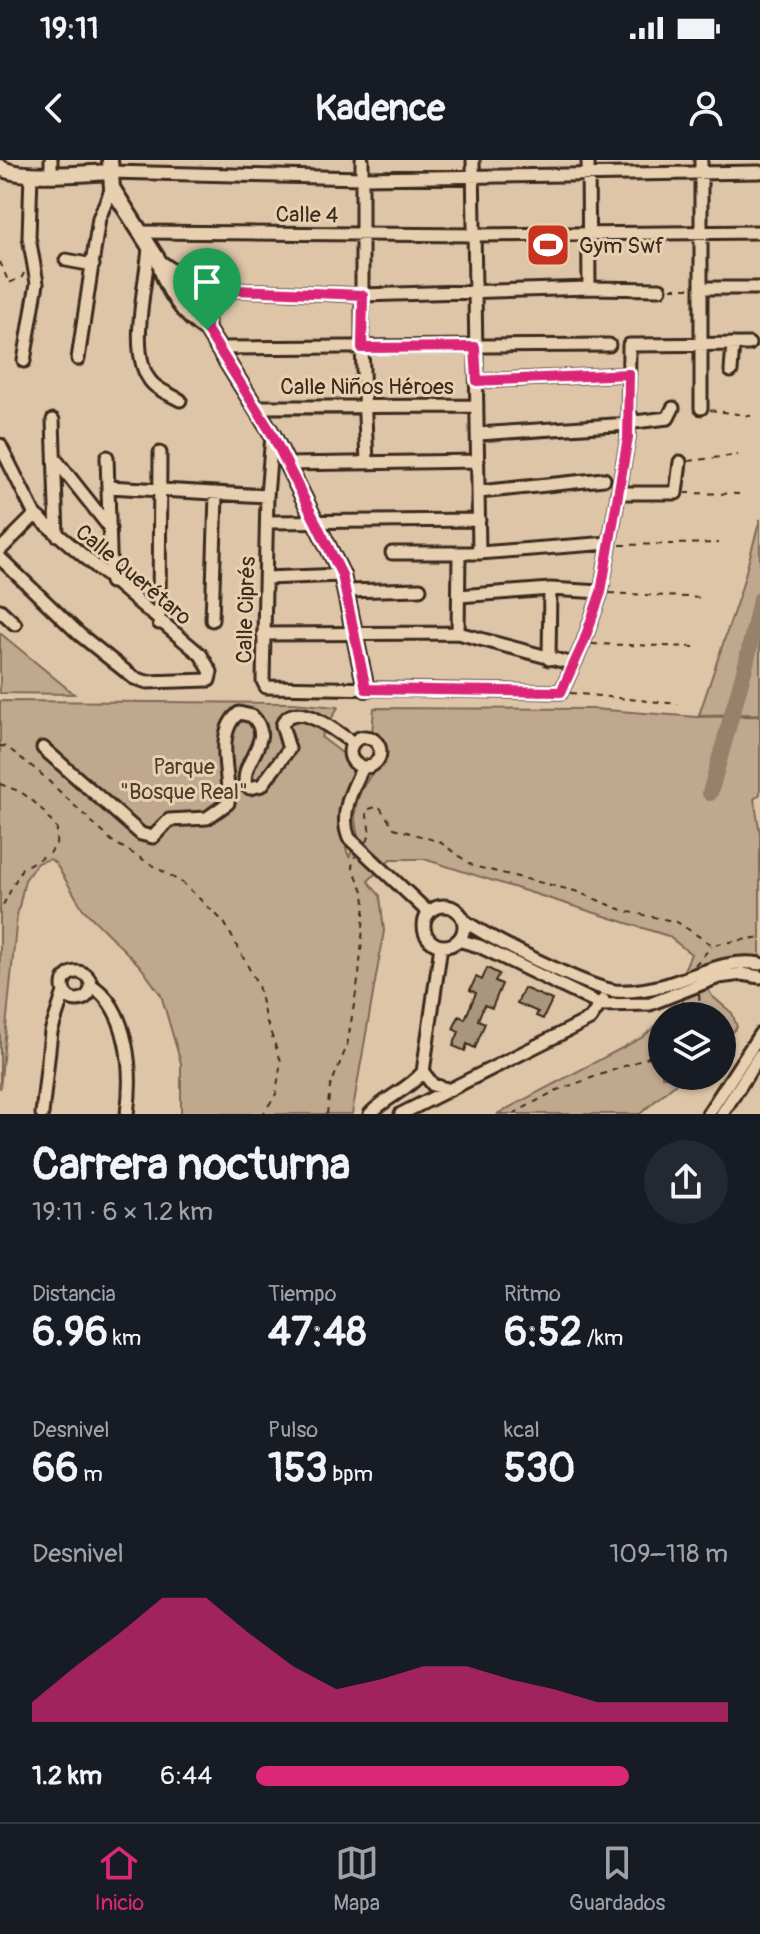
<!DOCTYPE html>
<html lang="es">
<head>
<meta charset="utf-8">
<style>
  :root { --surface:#171b24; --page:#242831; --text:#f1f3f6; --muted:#9ea1a6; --line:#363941; --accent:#db2777 }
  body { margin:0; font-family:Pangolin,sans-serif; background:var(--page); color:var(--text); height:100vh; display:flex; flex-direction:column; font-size:30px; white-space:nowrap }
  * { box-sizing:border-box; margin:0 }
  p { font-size:26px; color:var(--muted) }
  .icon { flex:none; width:44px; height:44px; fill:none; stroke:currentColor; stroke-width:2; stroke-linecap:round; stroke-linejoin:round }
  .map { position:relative; height:954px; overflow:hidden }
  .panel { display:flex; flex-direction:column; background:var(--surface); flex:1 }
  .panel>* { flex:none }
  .buttons { position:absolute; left:648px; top:842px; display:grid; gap:16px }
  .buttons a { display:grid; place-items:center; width:88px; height:88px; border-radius:50%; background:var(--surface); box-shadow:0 2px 6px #0004; font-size:40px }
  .pin { position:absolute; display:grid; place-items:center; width:68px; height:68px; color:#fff; margin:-82px -34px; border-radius:50% 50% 50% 0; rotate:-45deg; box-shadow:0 0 8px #0007 }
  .pin .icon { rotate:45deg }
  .round { display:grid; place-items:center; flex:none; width:84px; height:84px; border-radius:42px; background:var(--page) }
  .head { display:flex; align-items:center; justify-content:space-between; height:136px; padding:0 32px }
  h1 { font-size:44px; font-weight:800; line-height:60px }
  .stats { display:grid; grid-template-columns:repeat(3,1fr); gap:12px; height:136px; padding:8px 32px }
  .stats div { display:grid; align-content:center }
  .stats b { font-size:40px; font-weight:800 }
  .stats small { font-size:22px; font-weight:400 }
  .stats p { font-size:22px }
  .chart { height:224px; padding:16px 32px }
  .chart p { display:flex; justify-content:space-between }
  .chart svg { width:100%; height:144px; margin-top:8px; fill:var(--accent); opacity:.7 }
  ul { padding:0 32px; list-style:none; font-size:26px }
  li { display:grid; grid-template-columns:128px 96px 1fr; align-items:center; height:60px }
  li i { height:20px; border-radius:10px; background:var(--accent) }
  .status { display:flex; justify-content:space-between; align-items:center; height:56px; padding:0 40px; background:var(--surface); direction:ltr }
  .status svg { height:22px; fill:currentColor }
  header { display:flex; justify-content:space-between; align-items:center; height:104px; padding:0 32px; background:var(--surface); font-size:36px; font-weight:800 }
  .dock { display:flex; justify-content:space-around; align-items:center; height:112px; border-top:2px solid var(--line); background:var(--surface); font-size:22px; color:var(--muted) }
  .dock a { display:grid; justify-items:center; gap:4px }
  .dock .selected { color:var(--accent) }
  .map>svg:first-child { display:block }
</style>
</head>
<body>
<div class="status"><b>19:11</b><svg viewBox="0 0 49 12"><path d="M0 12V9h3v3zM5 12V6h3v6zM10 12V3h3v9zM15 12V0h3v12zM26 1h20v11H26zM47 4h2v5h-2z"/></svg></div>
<header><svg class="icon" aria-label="back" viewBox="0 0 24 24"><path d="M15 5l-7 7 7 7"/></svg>Kadence<svg class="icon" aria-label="person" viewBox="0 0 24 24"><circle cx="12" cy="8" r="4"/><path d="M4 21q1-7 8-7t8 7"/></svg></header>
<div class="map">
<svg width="760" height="954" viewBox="0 0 760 954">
  <rect width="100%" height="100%" fill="#dec5a7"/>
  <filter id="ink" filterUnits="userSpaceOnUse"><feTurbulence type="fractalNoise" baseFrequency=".0125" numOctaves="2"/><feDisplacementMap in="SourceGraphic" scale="16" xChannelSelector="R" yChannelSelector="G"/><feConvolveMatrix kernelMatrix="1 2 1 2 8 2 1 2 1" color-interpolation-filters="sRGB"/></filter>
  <g filter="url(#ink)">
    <!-- green -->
    <path fill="#bfa88e" stroke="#7d6956" stroke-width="2" d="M760 359V554L699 555 741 430Z
      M0 473 74 534 0 533Z
      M0 541 293 543 338 547 321 577 346 596 355 608C345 639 337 667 349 697L359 678C347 645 364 621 386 597L383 583 372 574 374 548 593 549 697 557 760 556V634L754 639 760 673V802L737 798 696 810 712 836 732 853 737 867 722 882V856H667L683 842 681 817 691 794 668 776 424 699H390L368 721 380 736 384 771 352 954H181V903L161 835 140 806 83 749 56 704 50 699 37 703 25 720 17 756 0 929Z
      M662 860V916H684L640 954H497L643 877Z"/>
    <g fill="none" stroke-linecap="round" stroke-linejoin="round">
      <!-- river -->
      <path stroke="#97816b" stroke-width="16" d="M710 633 746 504 760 440"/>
    </g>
    <!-- building -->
    <path fill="#aa957d" stroke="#3b2a1e" stroke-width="2" d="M487 808 499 814 495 821 502 824 492 848 484 845 478 860 485 863 475 888 467 884 465 891 453 886 459 872 453 869 459 856 465 859 476 833 470 830 476 817 482 820Z
      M524 828 552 840 543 859 536 856 538 852 517 843Z"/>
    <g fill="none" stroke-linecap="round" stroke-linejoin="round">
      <!-- minor casing -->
      <g stroke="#3b2a1e" stroke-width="17">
        <path id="minor" d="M51 0V13
          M362 0V188L367 302
          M473 0 479 393
          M588 0 589 128
          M701 0V248
          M110 12 362 18 760 12
          M139 72 476 75 760 72
          M149 87C147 122 126 197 153 224 160 231 171 235 180 240
          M66 100 93 105
          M185 128 363 135 589 128 660 129
          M702 128H760
          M218 188 609 185
          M78 199 99 58 112 28
          M24 201 37 123 29 77 31 13
          M731 211 733 184
          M477 221 629 214
          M257 247 477 246
          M629 253 635 262 668 258 673 248
          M53 260 57 375
          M478 274 629 264
          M272 275 267 336 263 521 266 527 561 532 583 484 601 432 628 278 629 185 749 184
          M0 285 35 355 201 495 211 512 209 520 147 522 134 518 79 474 0 398
          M107 297 111 422
          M56 300 110 368
          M287 304 478 301
          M109 327 267 336
          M479 332 604 319
          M618 333H676L680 302
          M268 362 479 360
          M0 390 35 355
          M392 393H479L609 383
          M266 418 342 415
          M346 431 420 429
          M459 436 550 429 601 432
          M0 450 15 464
          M212 460 216 335
          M159 463 160 293
          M458 473 459 393
          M263 474 458 473 573 504
          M549 499 550 429
          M350 592a15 15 0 1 1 30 0a15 15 0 1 1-30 0Z
          M43 588 141 674 153 677 169 660 207 658 228 643C231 617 213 573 239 553L252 556C277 580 239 601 246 626L250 628 262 625 289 589 282 565C295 536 337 573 353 583
          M363 607C352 629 339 654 349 678L429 753
          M424 766a20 20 0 1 1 40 0a20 20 0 1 1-40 0Z
          M463 760C487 777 588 828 615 831 630 832 650 829 665 825 697 816 725 798 760 804
          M458 780 479 786 601 845 650 844 719 817 742 814 760 817
          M63 826a14 14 0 1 1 28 0a14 14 0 1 1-28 0Z
          M91 825C129 849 133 913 127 954
          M423 912 441 786
          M423 912 433 925 447 929
          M42 954 51 872 64 832
          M370 954C386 937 408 930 423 912
          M401 954 590 859 603 840
          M708 954 760 874
          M722 954 760 895"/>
      </g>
      <!-- major casing -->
      <g stroke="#3b2a1e" stroke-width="20">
        <path id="major" d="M110 0 112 28 160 103 174 113 206 156 207 170
          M0 7C15 20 88 13 110 12
          M160 103C165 128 185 157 207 170L272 274 342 415 366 529"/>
      </g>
      <!-- path -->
      <path stroke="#3b2a1e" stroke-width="2" stroke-dasharray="6 6" stroke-linecap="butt" d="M0 102 9 123 22 117 24 113
        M671 128H693
        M710 250 751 256
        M689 301 738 295
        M685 333 742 334
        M620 385 719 383
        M609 433 704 438
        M592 484 698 487
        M570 533 678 544
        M0 586 7 587 39 612 112 681 184 724 224 762 258 825 265 857 281 901 276 934 263 954
        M0 624 21 632 39 646 57 669 56 685 50 693 22 708 0 751
        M367 682 370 674 366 650 379 646 394 668 440 682 473 706 575 731 625 751 677 762 712 785 760 777
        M695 805 712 786
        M699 834 701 856
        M327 954 330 927 347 886 359 815 365 743 364 733 352 706 355 696
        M513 954 555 931 647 898 662 884"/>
      <!-- minor -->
      <use href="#minor" stroke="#e8cfb0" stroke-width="11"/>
      <!-- major -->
      <use href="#major" stroke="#e8cfb0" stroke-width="14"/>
    </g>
  </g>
  <g fill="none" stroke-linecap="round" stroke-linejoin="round" filter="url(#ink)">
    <!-- route casing -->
    <g stroke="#fff" stroke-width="16">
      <path id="route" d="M185 128 363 135 362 188 475 187 477 221 629 214 628 278 601 432 583 484 561 532 366 529 342 415 272 274 207 170 206 156Z"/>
    </g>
    <!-- route -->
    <use href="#route" stroke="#db2777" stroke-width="10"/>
  </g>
  <!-- icons -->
  <defs>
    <g id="stadium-square" transform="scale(2.3)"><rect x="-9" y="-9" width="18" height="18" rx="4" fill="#c8321e" stroke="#e8cfb0"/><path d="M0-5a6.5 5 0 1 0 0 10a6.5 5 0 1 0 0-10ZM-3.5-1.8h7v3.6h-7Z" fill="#fff"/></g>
  </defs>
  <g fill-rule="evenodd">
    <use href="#stadium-square" x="548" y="85"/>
  </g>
  <g text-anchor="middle" stroke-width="6" stroke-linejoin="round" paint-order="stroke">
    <!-- street labels -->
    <g font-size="22" fill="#3b2a1e" stroke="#e8cfb0">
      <text transform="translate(307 54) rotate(1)" y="8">Calle 4</text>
      <text x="367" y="234">Calle Niños Héroes</text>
      <text transform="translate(134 414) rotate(40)" y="8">Calle Querétaro</text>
      <text transform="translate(245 450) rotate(-88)" y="8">Calle Ciprés</text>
    </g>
    <!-- poi labels -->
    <g font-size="22" fill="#3b2a1e" stroke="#e8cfb0" text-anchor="start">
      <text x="579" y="93">Gym Swf</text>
    </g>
    <!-- park labels -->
    <g font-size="22" fill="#4f3d2f" stroke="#e8cfb0">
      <text x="184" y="614">Parque<tspan x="184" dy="25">"Bosque Real"</tspan></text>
    </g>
  </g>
</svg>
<div class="buttons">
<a><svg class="icon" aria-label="layers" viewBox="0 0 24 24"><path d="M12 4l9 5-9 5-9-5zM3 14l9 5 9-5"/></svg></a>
</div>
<div class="pin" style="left:207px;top:170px;background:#1e9e55"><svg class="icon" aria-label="arrive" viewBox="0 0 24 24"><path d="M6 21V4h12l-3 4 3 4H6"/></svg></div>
</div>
<section class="panel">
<div class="head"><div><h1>Carrera nocturna</h1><p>19:11 · 6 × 1.2 km</p></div><a class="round"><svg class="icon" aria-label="share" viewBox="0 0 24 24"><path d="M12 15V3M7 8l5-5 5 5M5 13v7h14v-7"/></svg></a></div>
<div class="stats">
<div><p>Distancia</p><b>6.96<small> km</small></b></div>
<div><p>Tiempo</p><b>47:48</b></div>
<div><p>Ritmo</p><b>6:52<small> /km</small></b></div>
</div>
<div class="stats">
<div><p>Desnivel</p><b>66<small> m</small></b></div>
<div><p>Pulso</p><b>153<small> bpm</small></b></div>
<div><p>kcal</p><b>530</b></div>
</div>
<div class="chart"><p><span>Desnivel</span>109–118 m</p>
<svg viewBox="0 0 160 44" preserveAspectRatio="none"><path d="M0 44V38L10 27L20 17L30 6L40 6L50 17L60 27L70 34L80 31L90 27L100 27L110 31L120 34L130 38L140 38L150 38L160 38V44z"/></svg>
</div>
<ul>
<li><b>1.2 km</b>6:44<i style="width:79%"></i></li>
</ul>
</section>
<nav class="dock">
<a class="selected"><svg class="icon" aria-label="home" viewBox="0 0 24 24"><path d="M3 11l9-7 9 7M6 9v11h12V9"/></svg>Inicio</a>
<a><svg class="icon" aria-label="map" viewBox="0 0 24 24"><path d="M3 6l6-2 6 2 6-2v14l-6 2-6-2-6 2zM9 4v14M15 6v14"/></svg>Mapa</a>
<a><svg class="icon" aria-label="saved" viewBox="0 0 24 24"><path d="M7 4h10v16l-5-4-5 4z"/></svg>Guardados</a>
</nav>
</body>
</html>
